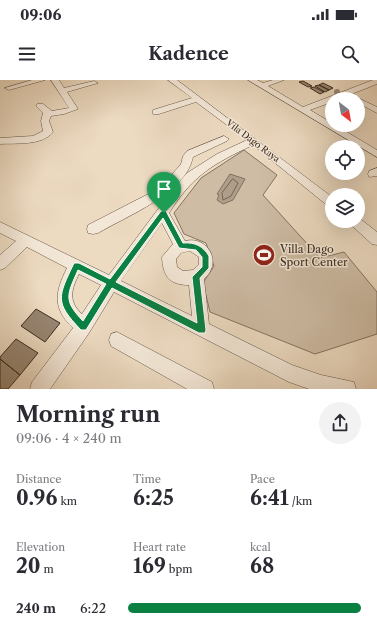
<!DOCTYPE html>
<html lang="en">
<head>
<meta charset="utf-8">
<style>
  :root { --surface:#fff; --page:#f2f2f3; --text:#2b2b33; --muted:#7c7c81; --accent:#0b8043 }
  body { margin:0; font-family:"Libre Caslon Text",serif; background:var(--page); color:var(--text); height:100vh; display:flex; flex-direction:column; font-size:15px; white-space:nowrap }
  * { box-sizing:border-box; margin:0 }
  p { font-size:13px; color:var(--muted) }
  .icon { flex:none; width:22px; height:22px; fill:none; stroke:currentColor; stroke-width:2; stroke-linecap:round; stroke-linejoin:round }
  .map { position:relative; height:309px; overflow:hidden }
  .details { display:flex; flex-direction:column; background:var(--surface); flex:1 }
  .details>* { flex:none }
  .needle { width:26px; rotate:149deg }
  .fabs { position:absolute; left:325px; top:12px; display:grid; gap:8px }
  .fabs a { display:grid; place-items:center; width:40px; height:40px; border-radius:50%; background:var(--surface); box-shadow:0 4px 16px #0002; font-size:20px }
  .pin { position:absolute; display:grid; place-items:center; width:34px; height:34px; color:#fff; margin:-41px -17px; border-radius:50% 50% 50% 0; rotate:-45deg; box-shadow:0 0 4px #0007 }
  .pin .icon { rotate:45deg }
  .round { display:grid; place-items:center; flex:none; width:42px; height:42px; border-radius:21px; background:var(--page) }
  .headline { display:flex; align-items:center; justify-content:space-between; height:68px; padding:0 16px }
  h1 { font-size:22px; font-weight:700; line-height:30px }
  .stats { display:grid; grid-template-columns:repeat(3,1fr); gap:6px; height:68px; padding:4px 16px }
  .stats div { display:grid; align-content:center }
  .stats b { font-size:20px; font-weight:700 }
  .stats small { font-size:11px; font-weight:400 }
  .stats p { font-size:11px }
  ul { padding:0 16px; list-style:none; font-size:13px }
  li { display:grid; grid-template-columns:64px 48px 1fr; align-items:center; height:30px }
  li i { height:10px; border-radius:5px; background:var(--accent) }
  .status { display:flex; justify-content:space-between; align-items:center; height:28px; padding:0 20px; background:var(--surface); direction:ltr }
  .status svg { height:11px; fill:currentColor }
  header { display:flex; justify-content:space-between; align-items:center; height:52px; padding:0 16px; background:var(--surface); font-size:18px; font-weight:700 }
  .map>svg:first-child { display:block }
</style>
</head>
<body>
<div class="status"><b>09:06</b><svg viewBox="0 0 49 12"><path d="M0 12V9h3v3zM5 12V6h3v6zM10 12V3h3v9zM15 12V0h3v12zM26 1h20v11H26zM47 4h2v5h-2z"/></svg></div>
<header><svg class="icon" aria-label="menu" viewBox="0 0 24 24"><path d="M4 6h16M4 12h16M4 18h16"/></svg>Kadence<svg class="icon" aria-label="search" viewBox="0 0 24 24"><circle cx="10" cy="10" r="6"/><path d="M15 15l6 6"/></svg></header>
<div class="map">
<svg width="377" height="309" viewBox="0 0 377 309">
  <rect width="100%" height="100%" fill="#ecdac1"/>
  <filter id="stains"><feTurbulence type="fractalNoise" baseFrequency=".005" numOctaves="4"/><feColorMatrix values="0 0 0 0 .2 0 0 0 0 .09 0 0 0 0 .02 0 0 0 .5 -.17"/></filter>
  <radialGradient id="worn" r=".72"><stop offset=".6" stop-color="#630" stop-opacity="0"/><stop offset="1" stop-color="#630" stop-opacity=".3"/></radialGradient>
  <!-- green -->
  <path fill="#cebca5" stroke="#847462" d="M244 70 277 95 263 115 320 178 344 172 377 212V254L315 274 210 232 203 203 214 186 206 163 184 154 174 133 201 98Z"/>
  <!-- water -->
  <path fill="#af9e8a" stroke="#80705f" d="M230 94 245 99 233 120 223 124 217 120 219 115 217 114Z"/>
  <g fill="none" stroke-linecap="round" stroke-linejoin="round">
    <!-- shore -->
    <path stroke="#746454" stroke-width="1" d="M233 99 238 103 231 116 223 120 222 113Z"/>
  </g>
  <!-- building -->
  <path fill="#978673" stroke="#3a2b1f" d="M303 1 312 6 308 7 299 2Z
    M323 3 333 8 329 10 319 5Z
    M319 5 329 10 325 12 315 6Z
    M314 7 324 12 320 14 310 8Z
    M36 229 60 243 45 262 21 246Z
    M16 259 38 273 20 295 0 279V277Z
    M0 279 20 295 8 309H0Z"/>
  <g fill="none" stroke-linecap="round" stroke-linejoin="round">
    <!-- minor casing -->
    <g stroke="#665748" stroke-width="1">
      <path id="minor" d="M32 0H45L9 10 5 8Z
        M51 0H59L64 8 94 1 98 3 67 12 78 29 64 34 51 36 49 41 53 52C42 66 16 63 0 64V58L33 56 43 51 41 41 43 33 36 26 37 24H43L52 31 69 28Z
        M168 0H177L332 117V127L328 126 253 65C213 84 193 95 169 133L185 161C208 155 223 183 204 199L209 244 292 285 321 295 354 302 356 309H309L289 302 114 212 89 253 50 309H30L32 302 73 248C52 228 55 212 67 188L27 167 5 188 0 190V175L16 161 0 153V142L109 195 170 113 187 93 217 74 247 60 196 22 159 34H153V30L192 18ZM162 143 173 164 162 177C163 196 169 205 189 205L192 236 121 201ZM190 171 199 177V184L193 190 183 191 177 187 176 179 181 173ZM79 194 101 205 82 234C68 221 71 210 79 194Z
        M248 0H257L263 3 273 0H284L268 6 303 27 373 0H377V4L339 19H332V22L310 30 377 70V77Z
        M358 18 377 27V33L358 23V19H355Z
        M224 56 229 59 227 61 193 77C186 113 127 136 98 153L93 154 88 153 87 149 88 145 160 108 181 84 183 76 187 71Z
        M377 88V96L369 97 368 94 369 91Z
        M358 137 377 152V165L372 164 350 144 348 141H358Z
        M117 252 212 302 214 309H187L111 266 109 260 111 254Z"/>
    </g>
    <!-- minor -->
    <use href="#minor" fill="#f3e7d7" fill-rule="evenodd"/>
  </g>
  <!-- trees -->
  <circle fill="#9b8a77" cx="337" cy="12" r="3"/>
  <!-- route -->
  <path fill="#0b8043" stroke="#fff" fill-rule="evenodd" d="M161 131H166L183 163C195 162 203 166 209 176V188L200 198 206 250 205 253H199L112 208 86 250H81C54 222 58 217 74 183H79L110 199ZM163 138 179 168 196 170 202 177V187L192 197 197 243 116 202ZM78 190 106 204 83 241C63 220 67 215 78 190Z"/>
  <!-- icons -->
  <defs>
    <g id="stadium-disc" transform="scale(1.15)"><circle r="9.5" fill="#8f2418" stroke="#f3e7d7"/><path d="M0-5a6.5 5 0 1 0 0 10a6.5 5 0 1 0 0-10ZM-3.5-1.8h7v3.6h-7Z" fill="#fff"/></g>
  </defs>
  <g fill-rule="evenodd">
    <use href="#stadium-disc" x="264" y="175"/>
  </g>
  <g text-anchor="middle" stroke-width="3" stroke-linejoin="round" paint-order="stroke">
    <!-- far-street labels -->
    <g font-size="9" fill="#3a2b1f" stroke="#f3e7d7">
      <text transform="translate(253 61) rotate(37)" y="3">Vila Dago Raya</text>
    </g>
    <!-- poi labels -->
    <g font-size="11" fill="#3a2b1f" stroke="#f3e7d7" text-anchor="start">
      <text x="280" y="173">Villa Dago<tspan x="280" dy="13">Sport Center</tspan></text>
    </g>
  </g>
  <rect width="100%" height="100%" filter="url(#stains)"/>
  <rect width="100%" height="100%" fill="url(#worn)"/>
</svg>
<div class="fabs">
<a><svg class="needle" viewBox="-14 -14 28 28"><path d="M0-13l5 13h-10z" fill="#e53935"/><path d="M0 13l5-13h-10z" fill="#7c7c81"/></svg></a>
<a><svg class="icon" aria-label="locate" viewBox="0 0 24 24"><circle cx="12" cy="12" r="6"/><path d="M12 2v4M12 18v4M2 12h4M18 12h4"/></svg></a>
<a><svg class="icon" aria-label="layers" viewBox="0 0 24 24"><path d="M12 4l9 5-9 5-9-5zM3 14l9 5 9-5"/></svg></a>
</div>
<div class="pin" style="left:164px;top:133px;background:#1e9e55"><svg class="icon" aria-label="arrive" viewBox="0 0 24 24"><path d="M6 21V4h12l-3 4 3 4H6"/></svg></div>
</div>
<section class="details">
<div class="headline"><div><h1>Morning run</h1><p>09:06 · 4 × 240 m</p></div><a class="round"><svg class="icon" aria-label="share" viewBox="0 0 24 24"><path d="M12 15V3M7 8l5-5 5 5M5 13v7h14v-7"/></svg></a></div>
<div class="stats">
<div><p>Distance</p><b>0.96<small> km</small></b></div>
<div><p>Time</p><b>6:25</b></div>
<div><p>Pace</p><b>6:41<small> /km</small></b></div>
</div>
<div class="stats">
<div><p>Elevation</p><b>20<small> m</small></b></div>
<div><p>Heart rate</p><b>169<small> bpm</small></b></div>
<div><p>kcal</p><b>68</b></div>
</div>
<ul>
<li><b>240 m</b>6:22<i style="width:100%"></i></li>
</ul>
</section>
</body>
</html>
